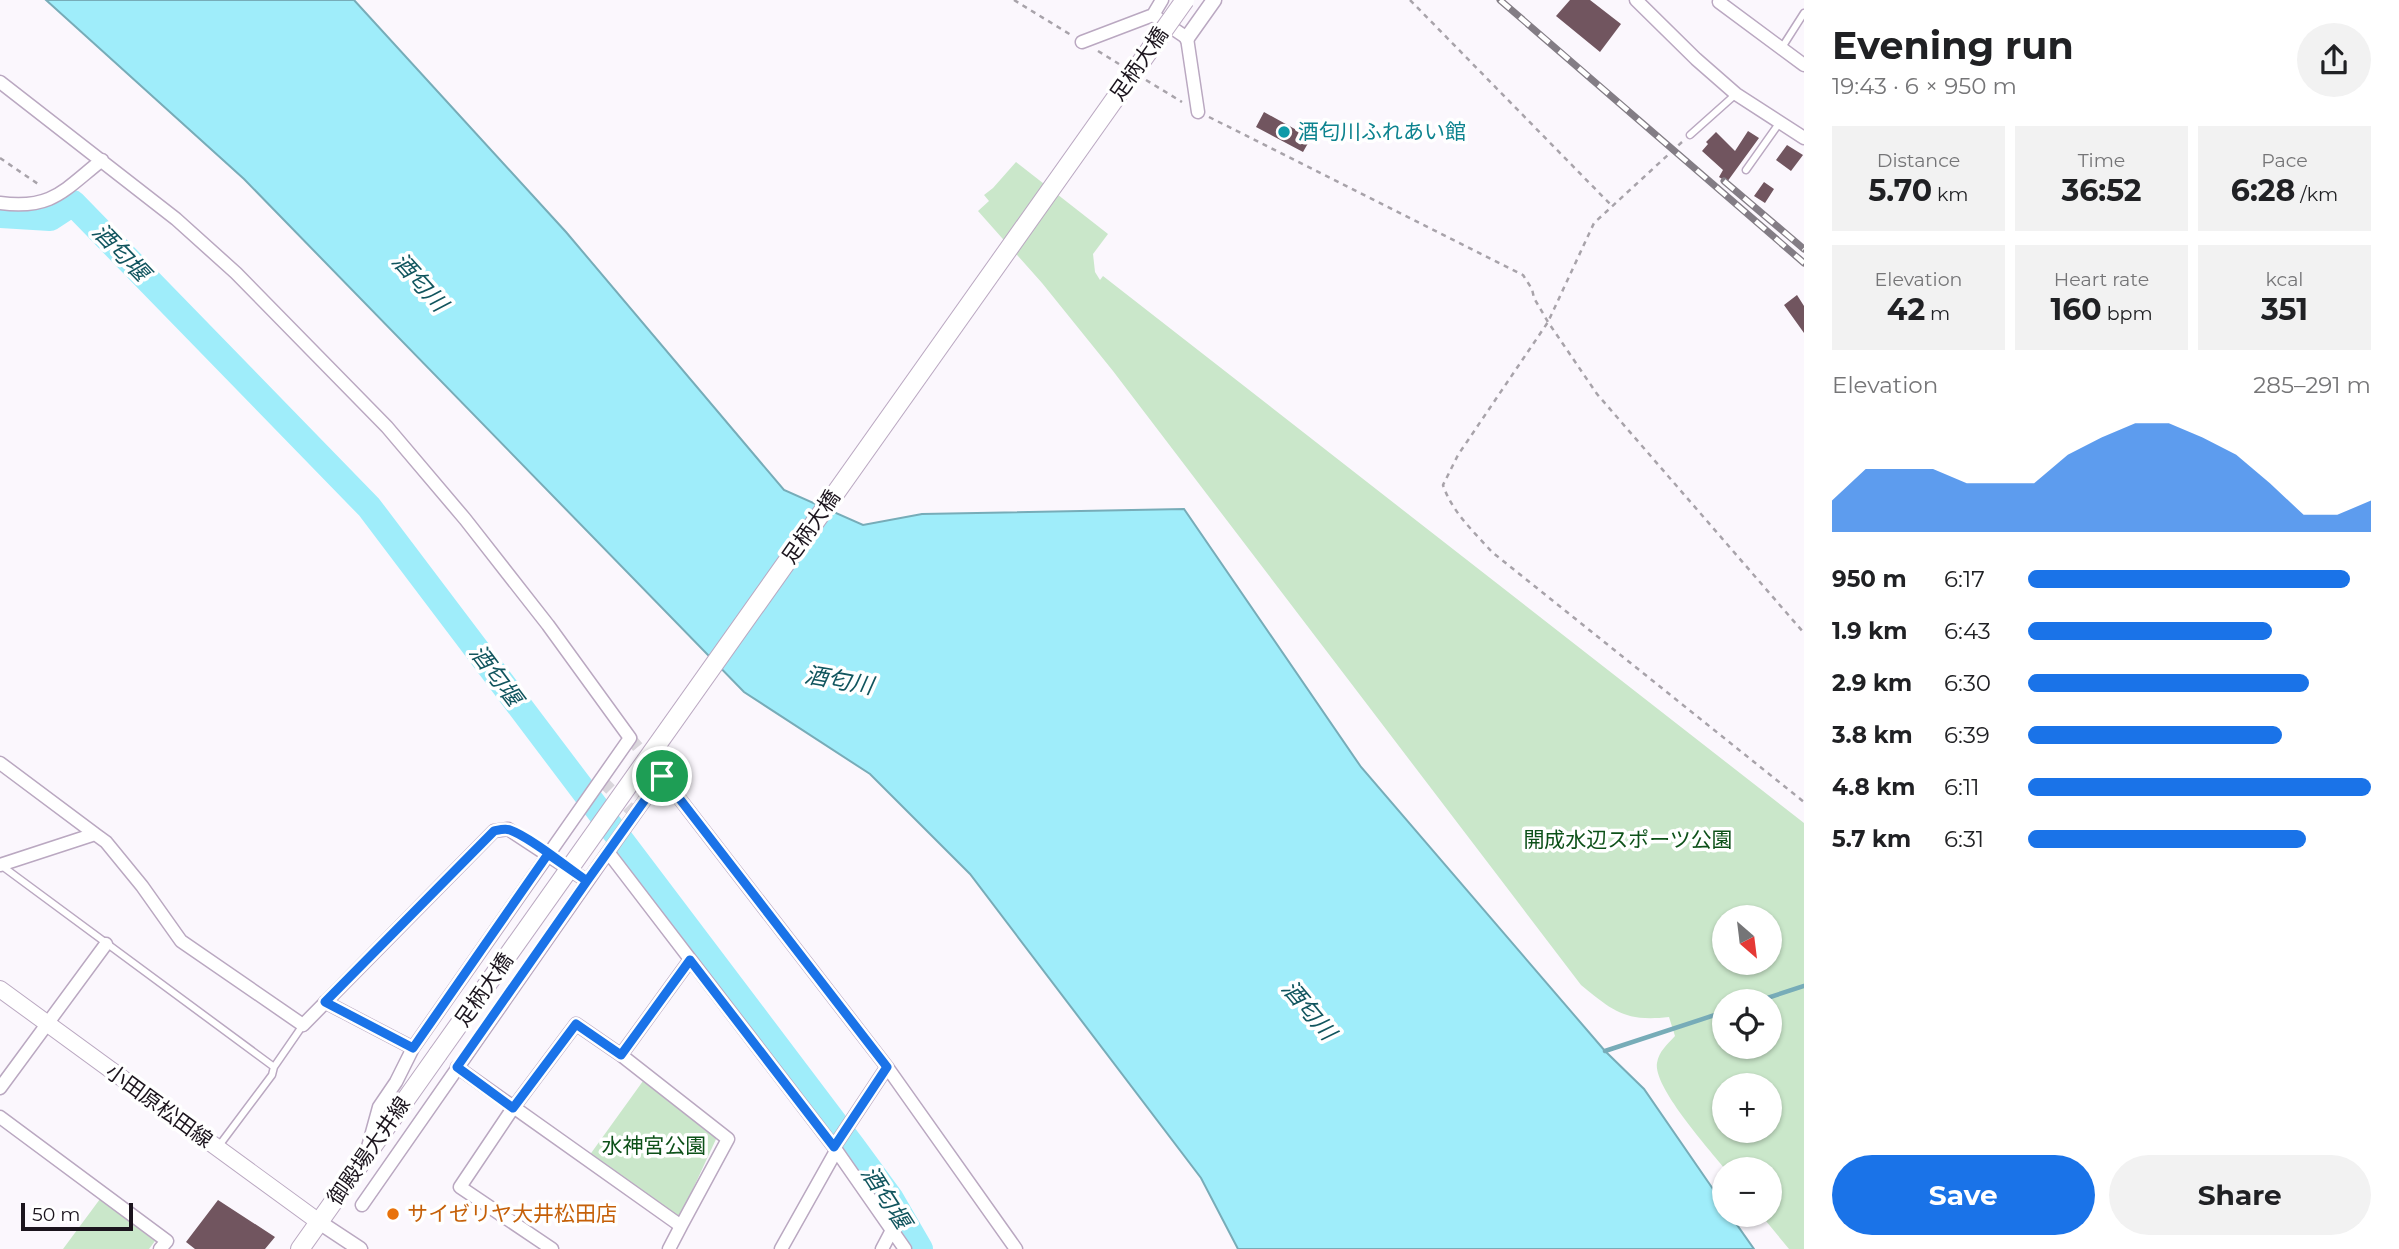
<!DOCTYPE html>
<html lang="en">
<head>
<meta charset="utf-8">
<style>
  :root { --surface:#fff; --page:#f2f2f2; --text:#202124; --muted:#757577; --accent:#1a73e8 }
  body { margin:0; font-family:Montserrat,"Noto Sans JP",sans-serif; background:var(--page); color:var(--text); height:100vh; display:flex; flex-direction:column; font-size:26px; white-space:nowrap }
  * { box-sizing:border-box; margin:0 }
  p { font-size:23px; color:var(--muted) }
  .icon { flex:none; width:38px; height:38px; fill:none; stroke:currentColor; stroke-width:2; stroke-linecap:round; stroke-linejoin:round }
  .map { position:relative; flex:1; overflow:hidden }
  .sheet { display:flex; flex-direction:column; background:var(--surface); width:595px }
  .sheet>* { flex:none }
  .needle { width:46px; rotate:152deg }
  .buttons { position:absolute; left:1712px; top:905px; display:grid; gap:14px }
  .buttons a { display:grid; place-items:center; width:70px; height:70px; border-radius:50%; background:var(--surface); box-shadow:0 2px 5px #0004; font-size:35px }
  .scale { position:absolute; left:21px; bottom:18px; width:112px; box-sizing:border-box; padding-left:7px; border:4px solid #1b141d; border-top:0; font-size:19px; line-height:24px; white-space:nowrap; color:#1b141d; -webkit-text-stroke:5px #fff; paint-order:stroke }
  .pin { position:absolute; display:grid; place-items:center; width:60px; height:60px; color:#fff; margin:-30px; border:4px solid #fff; border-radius:50%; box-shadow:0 2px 7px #0007 }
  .round { display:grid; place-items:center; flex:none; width:74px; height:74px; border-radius:37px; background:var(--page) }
  .headline { display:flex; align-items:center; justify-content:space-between; height:119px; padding:0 28px }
  h1 { font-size:38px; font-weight:700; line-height:52px }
  .stats { display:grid; grid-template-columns:repeat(3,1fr); gap:10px; height:119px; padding:7px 28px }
  .stats div { display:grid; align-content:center; border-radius:0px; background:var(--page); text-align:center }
  .stats b { font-size:30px; font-weight:700 }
  .stats small { font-size:19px; font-weight:400 }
  .stats p { font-size:19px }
  .chart { height:196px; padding:14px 28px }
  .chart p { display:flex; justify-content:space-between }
  .chart svg { width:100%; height:126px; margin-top:7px; fill:var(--accent); opacity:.7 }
  .cta { display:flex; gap:14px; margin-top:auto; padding:14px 28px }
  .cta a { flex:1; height:80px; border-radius:42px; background:var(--accent); color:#fff; font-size:28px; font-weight:700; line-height:80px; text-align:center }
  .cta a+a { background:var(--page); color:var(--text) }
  ul { padding:0 28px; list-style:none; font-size:23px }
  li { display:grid; grid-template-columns:112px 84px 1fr; align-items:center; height:52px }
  li i { height:18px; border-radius:9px; background:var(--accent) }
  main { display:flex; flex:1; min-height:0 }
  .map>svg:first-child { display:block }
</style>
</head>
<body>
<main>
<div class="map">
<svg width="1804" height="1249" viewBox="0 0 1804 1249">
  <rect width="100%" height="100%" fill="#fbf7fd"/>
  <!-- green -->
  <path fill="#cae7ca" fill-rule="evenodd" d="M1016 162 1108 234 1093 254 1095 272 1100 280 1103 276 1804 823V1249H1789L1761 1215 1769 1214V1169H1725C1709 1149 1653 1087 1657 1063 1659 1051 1667 1045 1675 1036L1669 1017C1625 1022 1613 1011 1581 985L1113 371 1042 283 978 211 989 201 984 195 993 188ZM1724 917H1769V962H1724ZM1724 1001H1769V1046H1724ZM1724 1085H1769V1130H1724Z
    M643 1081 717 1137 680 1217 589 1156Z
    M100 1199 155 1241 149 1249H63Z"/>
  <!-- water -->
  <path fill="#9fedfa" stroke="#77acb8" stroke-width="2" d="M46 0H354L566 232 784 490 863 525 922 514 1184 509 1361 767 1605 1051 1644 1089 1724 1205V1214L1730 1215 1754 1249H1238L1201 1178 970 874 870 774 744 692 244 179Z"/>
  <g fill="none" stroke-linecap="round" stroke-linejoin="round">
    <!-- stream -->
    <path stroke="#77acb8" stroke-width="4.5" d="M1758 1001 1804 986
      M1605 1051 1724 1012"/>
    <!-- river -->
    <path stroke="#9fedfa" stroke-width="26" d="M0 215 50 218 73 203 369 507 853 1147 891 1199 920 1249"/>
  </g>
  <!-- building -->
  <path fill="#71555f" d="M1570 0H1590L1621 24 1600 52 1556 16Z
    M1264 112 1311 138 1303 152 1256 127Z
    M1748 131 1759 138 1727 182 1719 177 1723 170 1702 151 1708 144 1706 142 1716 132 1735 151Z
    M1787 145 1803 155 1791 171 1776 160Z
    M1764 182 1774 189 1765 203 1754 196Z
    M1797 295 1804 306V333L1784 305Z
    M218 1200 275 1237 265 1249H195L186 1242Z"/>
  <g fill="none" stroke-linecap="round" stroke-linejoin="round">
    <!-- minor-tunnel -->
    <path stroke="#d9d5db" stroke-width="12" stroke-dasharray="12 6" stroke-linecap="butt" d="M630 738 662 776
      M602 781 635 814"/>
    <!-- service casing -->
    <g stroke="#baa8c1" stroke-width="9">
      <path id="service" d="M1781 49 1804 13
        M1690 135 1736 94
        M1746 170 1780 122
        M2 866 274 1067
        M218 1147 272 1075 274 1067 303 1025"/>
    </g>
    <!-- minor casing -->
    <g stroke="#baa8c1" stroke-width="15">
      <path id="minor" d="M1636 0 1696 59 1736 94 1804 138
        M1719 2 1804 65
        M1153 15 1187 38 1198 112
        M1082 42 1153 15 1162 0
        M0 82 176 219 236 273 387 427 465 519 548 625 630 738 413 1048 396 1082 379 1107 368 1147
        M0 203C52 210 64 190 102 160
        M0 763 95 834
        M608 852 662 776 887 1067 1016 1249
        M0 865 95 834 106 842 142 886 181 941 303 1025 494 831 508 829 587 881
        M325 1002 413 1048
        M621 1055 690 960
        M457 1067 681 1226 728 1139 621 1055 576 1024 513 1108 460 1187 552 1249
        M0 1088 106 944
        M0 1117 167 1241 160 1249
        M834 1147 887 1067
        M362 1205 608 852 834 1147 905 1249
        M669 1249 681 1226
        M781 1249 836 1151
        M882 1249 892 1230"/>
    </g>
    <!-- tertiary casing -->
    <g stroke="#baa8c1" stroke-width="17">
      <path id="tertiary" d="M1187 38 1214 0
        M319 1222 360 1249"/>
    </g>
    <!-- secondary casing -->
    <g stroke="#baa8c1" stroke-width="18">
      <path id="secondary" d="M0 989 319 1222"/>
    </g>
    <!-- primary casing -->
    <g stroke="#baa8c1" stroke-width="20">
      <path id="primary" d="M300 1249 438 1054"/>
    </g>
    <!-- path -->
    <path stroke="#a8a3aa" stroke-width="2.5" stroke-dasharray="5 5" stroke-linecap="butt" d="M1014 0 1071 35
      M1410 0 1612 206
      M1098 51 1119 64
      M1146 80 1182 102
      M1209 117 1523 275 1532 289 1534 298 1548 322 1597 394 1804 633
      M1682 142 1594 223 1548 322 1458 455 1443 485C1452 512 1474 532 1492 552L1804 802
      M0 158 41 186"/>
    <!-- service -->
    <use href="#service" stroke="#fff" stroke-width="6"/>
    <!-- minor -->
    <use href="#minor" stroke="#fff" stroke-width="12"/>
    <!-- tertiary -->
    <use href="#tertiary" stroke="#fff" stroke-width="14"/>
    <!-- secondary -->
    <use href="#secondary" stroke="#fff" stroke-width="16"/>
    <!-- primary -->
    <use href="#primary" stroke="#fff" stroke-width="18"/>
    <!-- rail casing -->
    <g stroke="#837d85" stroke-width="7">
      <path id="rail" d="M1500 0 1804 263
        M1724 181 1804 249"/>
    </g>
    <!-- rail -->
    <use href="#rail" stroke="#fff" stroke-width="4.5" stroke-dasharray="13" stroke-linecap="butt"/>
    <!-- primary-bridge casing -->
    <g stroke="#baa8c1" stroke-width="20" stroke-linecap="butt">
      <path id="primary-bridge" d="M438 1054 1185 0"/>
    </g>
    <!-- primary-bridge -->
    <use href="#primary-bridge" stroke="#fff" stroke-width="18"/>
  </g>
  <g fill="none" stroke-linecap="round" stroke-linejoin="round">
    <!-- route casing -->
    <g stroke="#fff" stroke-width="14">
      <path id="route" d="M662 776 587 881 548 854 413 1048 325 1002 494 831C499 830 505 828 510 830 530 837 568 868 587 881L457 1067 513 1108 576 1024 621 1055 690 960 834 1147 887 1067 662 776"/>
    </g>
    <!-- route -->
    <use href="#route" stroke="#1a73e8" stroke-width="9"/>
  </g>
  <!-- markers -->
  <circle fill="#0f9aa8" stroke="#fff" stroke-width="2.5" cx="1284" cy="132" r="7"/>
  <circle fill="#e8710a" stroke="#fff" stroke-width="2.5" cx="393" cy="1214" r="7"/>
  <g text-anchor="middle" stroke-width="7" stroke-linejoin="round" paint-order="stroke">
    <!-- street labels -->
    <g font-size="21" fill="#1b141d" stroke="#fff">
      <text transform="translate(1139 64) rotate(-55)" y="7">足柄大橋</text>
      <text transform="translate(811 527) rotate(-55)" y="7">足柄大橋</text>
      <text transform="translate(484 990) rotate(-55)" y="7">足柄大橋</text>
      <text transform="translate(159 1106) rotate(36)" y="7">小田原松田線</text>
      <text transform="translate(369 1151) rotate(-55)" y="7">御殿場大井線</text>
    </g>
    <!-- culture labels -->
    <g font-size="21" fill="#0d838f" stroke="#fff" text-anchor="start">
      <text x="1298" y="139">酒匂川ふれあい館</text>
    </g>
    <!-- park labels -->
    <g font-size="21" fill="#0d5119" stroke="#fff">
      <text x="1628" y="847">開成水辺スポーツ公園</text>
      <text x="654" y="1153">水神宮公園</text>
    </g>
    <!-- food labels -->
    <g font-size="21" fill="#c56008" stroke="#fff" text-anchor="start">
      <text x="407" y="1221">サイゼリヤ大井松田店</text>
    </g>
    <!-- water labels -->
    <g font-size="23" font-style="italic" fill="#11555e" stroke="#fff">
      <text transform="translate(121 252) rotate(46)" y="8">酒匂堰</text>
      <text transform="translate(420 282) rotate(48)" y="8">酒匂川</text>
      <text transform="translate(496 675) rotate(53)" y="8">酒匂堰</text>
      <text transform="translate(839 680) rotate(10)" y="8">酒匂川</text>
      <text transform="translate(1309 1010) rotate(50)" y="8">酒匂川</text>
      <text transform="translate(886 1197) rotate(57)" y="8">酒匂堰</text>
    </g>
  </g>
</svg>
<div class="buttons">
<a><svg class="needle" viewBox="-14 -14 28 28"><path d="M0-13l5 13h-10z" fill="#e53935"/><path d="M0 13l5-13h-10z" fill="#757577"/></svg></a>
<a><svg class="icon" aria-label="locate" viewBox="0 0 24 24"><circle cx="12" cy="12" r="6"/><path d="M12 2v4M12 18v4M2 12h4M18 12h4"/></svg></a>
<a>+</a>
<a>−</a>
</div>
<div class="scale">50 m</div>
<div class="pin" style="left:662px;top:776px;background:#1e9e55"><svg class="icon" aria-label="arrive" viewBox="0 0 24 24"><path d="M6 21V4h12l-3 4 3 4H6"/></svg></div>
</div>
<section class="sheet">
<div class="headline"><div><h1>Evening run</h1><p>19:43 · 6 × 950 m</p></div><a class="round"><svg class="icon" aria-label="share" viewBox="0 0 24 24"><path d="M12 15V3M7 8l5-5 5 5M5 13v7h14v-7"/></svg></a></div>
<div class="stats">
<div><p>Distance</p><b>5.70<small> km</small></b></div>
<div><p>Time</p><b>36:52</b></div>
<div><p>Pace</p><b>6:28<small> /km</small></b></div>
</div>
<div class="stats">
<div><p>Elevation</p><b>42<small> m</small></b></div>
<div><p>Heart rate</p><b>160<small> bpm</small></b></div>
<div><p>kcal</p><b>351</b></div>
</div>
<div class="chart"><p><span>Elevation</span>285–291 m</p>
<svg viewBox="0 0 160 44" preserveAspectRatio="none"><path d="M0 44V33L10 22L20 22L30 22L40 27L50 27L60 27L70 17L80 11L90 6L100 6L110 11L120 17L130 27L140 38L150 38L160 33V44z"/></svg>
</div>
<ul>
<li><b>950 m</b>6:17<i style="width:94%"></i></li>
<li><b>1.9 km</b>6:43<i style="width:71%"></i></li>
<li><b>2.9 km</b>6:30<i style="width:82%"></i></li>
<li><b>3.8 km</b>6:39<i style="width:74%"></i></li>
<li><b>4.8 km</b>6:11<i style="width:100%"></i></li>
<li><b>5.7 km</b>6:31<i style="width:81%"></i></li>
</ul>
<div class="cta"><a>Save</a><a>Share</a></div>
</section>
</main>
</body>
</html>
